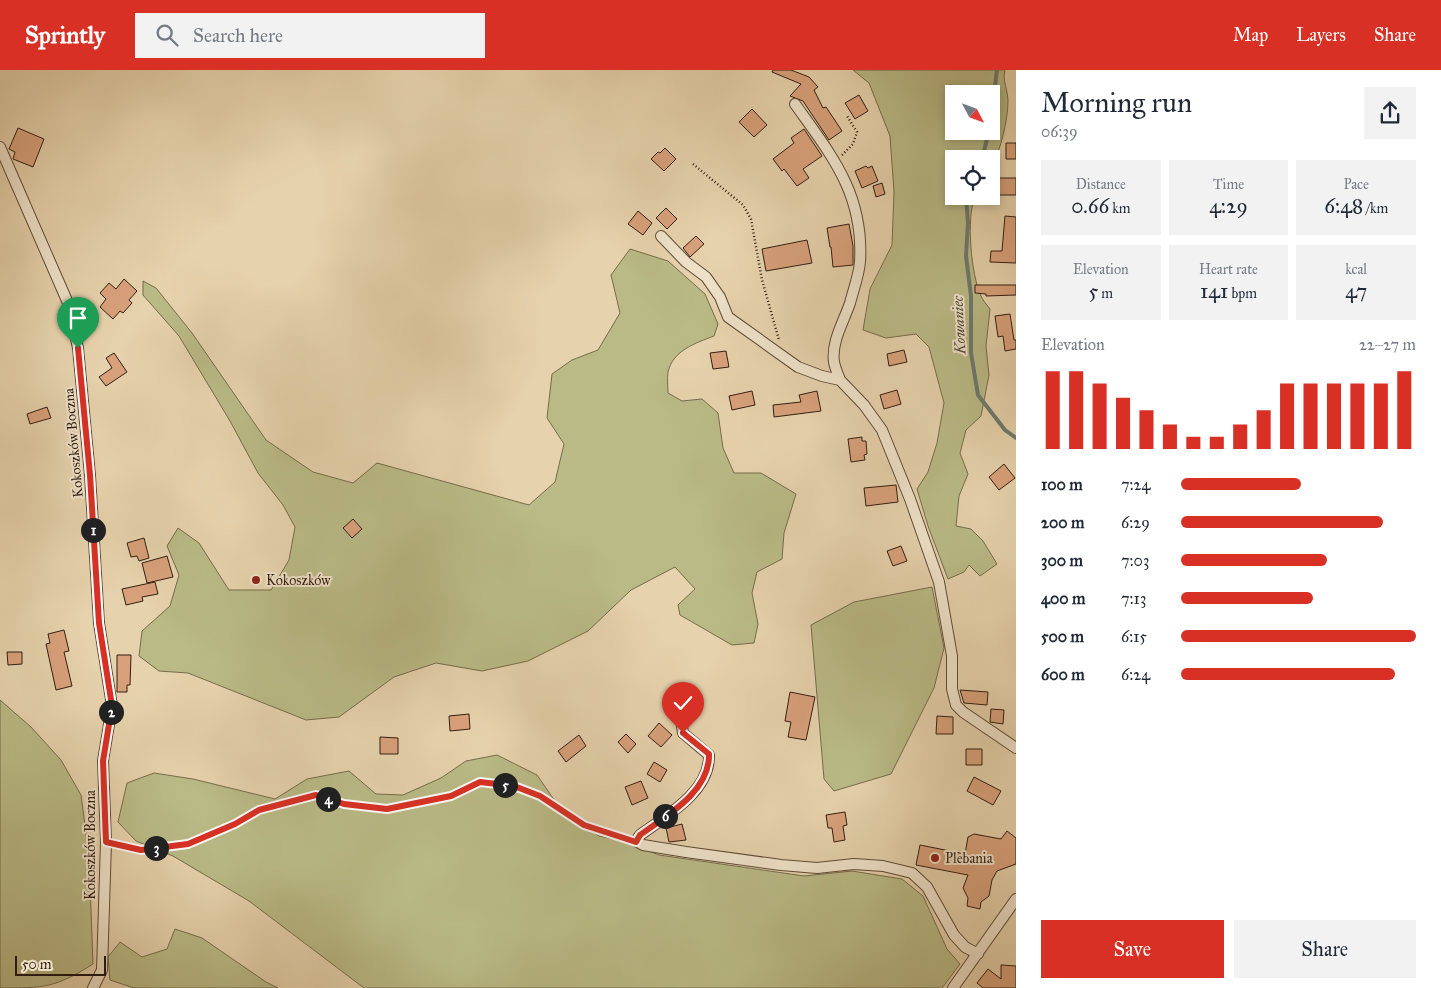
<!DOCTYPE html>
<html lang="en">
<head>
<meta charset="utf-8">
<style>
  :root { --surface:#fff; --page:#f2f2f3; --text:#1f2937; --muted:#747a83; --accent:#d93025 }
  body { margin:0; font-family:"IM FELL Great Primer",serif; background:var(--page); color:var(--text); height:100vh; display:flex; flex-direction:column; font-size:19px; white-space:nowrap }
  * { box-sizing:border-box; margin:0 }
  p { font-size:16px; color:var(--muted) }
  .icon { flex:none; width:28px; height:28px; fill:none; stroke:currentColor; stroke-width:2; stroke-linecap:round; stroke-linejoin:round }
  .map { position:relative; flex:1; overflow:hidden }
  .sheet { display:flex; flex-direction:column; background:var(--surface); width:425px }
  .sheet>* { flex:none }
  .needle { width:32px; rotate:131deg }
  .controls { position:absolute; left:945px; top:15px; display:grid; gap:10px }
  .controls a { display:grid; place-items:center; width:55px; height:55px; border-radius:0px; background:var(--surface); box-shadow:0 2px 8px #0003; font-size:25px }
  .scale { position:absolute; left:15px; bottom:12px; width:91px; box-sizing:border-box; padding-left:5px; border:2px solid #321e11; border-top:0; font-size:14px; line-height:18px; white-space:nowrap; color:#321e11; -webkit-text-stroke:4px #efe2c9; paint-order:stroke }
  .pin { position:absolute; display:grid; place-items:center; width:42px; height:42px; color:#fff; margin:-51px -21px; border-radius:50% 50% 50% 0; rotate:-45deg; box-shadow:0 0 5px #0007 }
  .pin .icon { rotate:45deg }
  .km { position:absolute; width:25px; height:25px; margin:-12px; border-radius:50%; background:#222; color:#fff; font-size:14px; line-height:25px; text-align:center }
  .round { display:grid; place-items:center; flex:none; width:52px; height:52px; border-radius:0px; background:var(--page) }
  .head { display:flex; align-items:center; justify-content:space-between; height:85px; padding:0 25px }
  h1 { font-size:28px; font-weight:600; line-height:38px }
  .stats { display:grid; grid-template-columns:repeat(3,1fr); gap:8px; height:85px; padding:5px 25px }
  .stats div { display:grid; align-content:center; border-radius:0px; background:var(--page); text-align:center }
  .stats b { font-size:21px; font-weight:600 }
  .stats small { font-size:14px; font-weight:400 }
  .stats p { font-size:14px }
  .chart { height:140px; padding:10px 25px }
  .chart p { display:flex; justify-content:space-between }
  .chart svg { width:100%; height:90px; margin-top:5px; stroke:var(--accent); stroke-width:6 }
  .action { display:flex; gap:10px; margin-top:auto; padding:10px 25px }
  .action a { flex:1; height:58px; border-radius:0px; background:var(--accent); color:#fff; font-size:20px; font-weight:600; line-height:58px; text-align:center }
  .action a+a { background:var(--page); color:var(--text) }
  ul { padding:0 25px; list-style:none; font-size:16px }
  li { display:grid; grid-template-columns:80px 60px 1fr; align-items:center; height:38px }
  li i { height:12px; border-radius:6px; background:var(--accent) }
  header { display:flex; align-items:center; gap:30px; box-sizing:border-box; height:70px; padding:0 25px; background:var(--accent); color:#fff }
  header strong { font-size:24px }
  nav { display:flex; gap:28px; margin-inline-start:auto; font-size:18px }
  .search { width:350px; height:45px; background:var(--page); display:flex; align-items:center; gap:12px; box-sizing:border-box; padding:0 18px; border-radius:0px; color:var(--muted); font-size:19px }
  main { display:flex; flex:1; min-height:0 }
  .map>svg:first-child { display:block }
</style>
</head>
<body>
<header>
<strong>Sprintly</strong>
<div class="search"><svg class="icon" aria-label="search" viewBox="0 0 24 24"><circle cx="10" cy="10" r="6"/><path d="M15 15l6 6"/></svg>Search here</div>
<nav><a>Map</a><a>Layers</a><a>Share</a></nav>
</header>
<main>
<div class="map">
<svg width="1016" height="918" viewBox="0 0 1016 918">
  <rect width="100%" height="100%" fill="#e6d2ac"/>
  <filter id="stains"><feTurbulence type="fractalNoise" baseFrequency=".004" numOctaves="4"/><feColorMatrix values="0 0 0 0 .2 0 0 0 0 .09 0 0 0 0 .02 0 0 0 .5 -.17"/></filter>
  <radialGradient id="worn" r=".72"><stop offset=".6" stop-color="#630" stop-opacity="0"/><stop offset="1" stop-color="#630" stop-opacity=".3"/></radialGradient>
  <!-- green -->
  <path fill="#b9ba86" stroke="#766c4c" fill-rule="evenodd" d="M853 0H1005C1002 11 1008 20 1008 31 1008 48 1001 82 991 96V89H954V126H975C966 148 971 205 981 226 983 231 987 235 990 239L986 276 989 305 981 346 966 360 960 383 968 404 959 426 956 456 971 459 983 471 997 494 980 506 969 495 964 502 948 509 928 456 917 419 928 402 937 373 944 333 929 277 916 264 886 268 863 260 870 219 892 175 894 122 890 66 869 13ZM954 24H991V61H954Z
    M630 179 668 191 705 224 718 254 714 266C696 273 673 280 668 302 667 309 668 317 668 323L682 331 702 329 718 343 723 378 734 403H761L796 424 784 463 782 489 757 502 752 523 758 554 754 573 732 575 680 545 678 535 695 519 675 497 631 520 588 561 528 591 482 601 436 593 394 607 339 647 306 650 188 603 159 601 139 586 142 561 170 536 179 505 167 476 178 458 199 473 229 520H271L289 490 295 457 283 435 258 403 230 351 179 266 143 225V211L156 218 192 263 266 370 313 402 353 413 377 393 529 435 555 412 564 374 547 348 552 304 572 290 598 280 620 243 611 205Z
    M932 517 944 578 934 618 891 704 834 721 824 709 811 555 854 532Z
    M0 630 31 657 61 690 81 725 89 786 93 894C55 918 44 918 0 918Z
    M497 685 537 705 559 737 599 766 624 771 659 785 804 806 852 801 902 809 923 826 947 879 960 894 942 918H364L249 831 173 786 136 771 118 752 127 713 154 703 193 709 275 729 307 709 349 701 376 724 403 725 441 708 466 691Z
    M175 859 202 868 266 912 278 918H134L110 910 108 887 120 872 142 887 167 879Z"/>
  <g fill="none" stroke-linecap="round" stroke-linejoin="round">
    <!-- stream -->
    <path stroke="#6e7a6f" stroke-width="4" d="M991 48 997 0
      M982 89 989 61
      M966 126 968 153 966 186 971 226V283L978 325 1005 360 1016 368"/>
  </g>
  <!-- building -->
  <path fill="#d8a17b" stroke="#321e11" d="M773 0H791L809 7 818 17 814 20 823 38 826 37 842 61 829 70 803 31 790 26 801 14 772 2Z
    M859 25 868 41 855 49 845 33Z
    M752 39 767 55 754 67 739 52Z
    M18 58 44 69 33 97 13 89 15 82 9 79Z
    M804 59 822 86 803 99 809 108 797 116 784 99 782 101 773 89 794 73 791 68Z
    M1006 73H1016V89H1006Z
    M665 78 676 89 664 101 651 89 658 82 660 83Z
    M866 96 868 98 872 96 878 111 862 118 855 101Z
    M999 108H1016V125H998Z
    M882 113 885 124 876 127 873 116Z
    M666 138 677 149 667 159 656 148Z
    M638 141 652 153 643 165 628 154Z
    M1005 146 1016 147V193L990 192 991 181H1002Z
    M849 154 853 176V195L833 197 831 177H830L827 158Z
    M696 166 704 174 690 187 683 178Z
    M807 170 812 193 766 201 762 179Z
    M124 209 137 221 129 230 132 233 123 243 120 241 113 249 100 237 106 229 100 223 109 213 116 219Z
    M975 215H1016V225L986 226V224L975 223Z
    M1010 244 1014 270H1016V279L1005 281 1003 266 998 267 995 246Z
    M904 280 907 292 889 296 887 284Z
    M726 281 729 297 713 299 710 283Z
    M114 283 127 302 106 316 99 307 112 298 106 288Z
    M897 320 901 334 884 339 880 325Z
    M752 321 755 335 732 340 729 326Z
    M817 321 821 341 774 347 773 335 801 332 799 325Z
    M47 337 51 348 30 354 27 344Z
    M862 367V371H866L867 384 864 385 865 390 851 392 848 369Z
    M1004 394 1015 408 999 420 989 407Z
    M896 415 898 432 866 436 864 418Z
    M353 449 362 459 352 468 343 458Z
    M144 468 149 488 139 491 137 486 131 487 127 473Z
    M901 476 907 491 893 496 887 481Z
    M167 486 173 507 147 513 142 493Z
    M155 512 158 524 142 527 143 531 126 535 122 519Z
    M64 560 69 581 64 582 72 616 56 620 46 574 50 573 48 564Z
    M7 582H22V594L8 595Z
    M117 585H131L130 615H127V622H117Z
    M960 620 988 622 987 635 964 633Z
    M790 622 815 627 806 670 788 667 791 652 785 651Z
    M991 639 1004 640 1003 654 990 652Z
    M469 644 470 659 450 661 449 646Z
    M937 646 953 647V664H936Z
    M659 653 672 665 661 677 648 666Z
    M626 664 636 674 628 683 618 672Z
    M579 665 586 676 566 692 558 681Z
    M380 667 398 668V684H380Z
    M966 679H982V695H966Z
    M654 692 667 700 660 712 647 704Z
    M974 707 1001 721 993 735 967 721Z
    M641 711 648 728 632 735 625 717Z
    M845 742 847 755 843 756 845 770 834 772 832 758H828L826 745Z
    M682 754 686 770 669 772 666 758Z
    M1007 761 1016 768V794L997 801 992 810 989 826 981 832 980 839 967 836 968 828 963 818 968 805 916 795 920 775 965 784 968 767 974 764 1001 769Z
    M1001 895 1016 896V918H983L977 913 988 899 1001 909Z"/>
  <g fill="none" stroke-linecap="round" stroke-linejoin="round">
    <!-- service casing -->
    <g stroke="#5f4b38" stroke-width="7">
      <path id="service" d="M451 726 480 711 514 716 540 726 584 755 636 771"/>
    </g>
    <!-- minor casing -->
    <g stroke="#5f4b38" stroke-width="12">
      <path id="minor" d="M795 34C832 86 864 124 860 192 859 205 853 221 850 233 844 251 831 272 834 292 835 298 838 304 840 310
        M0 77 68 233 78 278 90 405 99 553 112 636 103 691 106 772 102 900 93 918
        M661 166 686 192 706 207 720 227 728 247 798 297 822 306 840 310 864 335 882 360 910 429 939 512 952 586V619L956 635 963 642 1016 678
        M681 649 683 663 709 685C710 722 666 746 640 765L636 771 643 775 686 782 781 795 817 798 854 794 883 796 912 803 927 817 954 865 965 877 978 884
        M953 918 1016 829"/>
    </g>
    <!-- path -->
    <path stroke="#321e11" stroke-width="2.5" stroke-dasharray="1 2.5" stroke-linecap="butt" d="M842 85 853 74 857 62 847 46
      M693 94 743 135 751 149 762 210 779 270
      M117 775 141 780 188 774 235 754 259 740 316 725 344 734 387 739 445 727"/>
    <!-- service -->
    <use href="#service" stroke="#efe2c9" stroke-width="5"/>
    <!-- minor -->
    <use href="#minor" stroke="#efe2c9" stroke-width="10"/>
  </g>
  <g fill="none" stroke-linecap="round" stroke-linejoin="round">
    <!-- route casing -->
    <g stroke="#fff" stroke-width="10">
      <path id="route" d="M78 278 90 405 99 553 112 636 103 691 106 772 141 780 188 774 235 754 259 740 316 725 344 734 387 739 451 726 480 712 514 716 540 726 584 755 636 772 640 765C666 746 710 722 709 684L683 663"/>
    </g>
    <!-- route -->
    <use href="#route" stroke="#d93025" stroke-width="6"/>
  </g>
  <!-- markers -->
  <g fill="#8f2418" stroke="#efe2c9" stroke-width="2">
    <circle cx="256" cy="510" r="5"/>
    <circle cx="935" cy="788" r="5"/>
  </g>
  <g text-anchor="middle" stroke-width="4" stroke-linejoin="round" paint-order="stroke">
    <!-- street labels -->
    <g font-size="14" fill="#321e11" stroke="#efe2c9">
      <text transform="translate(73 373) rotate(-95)" y="5">Kokoszków Boczna</text>
      <text transform="translate(90 775) rotate(-90)" y="5">Kokoszków Boczna</text>
    </g>
    <!-- poi labels -->
    <g font-size="14" fill="#321e11" stroke="#efe2c9" text-anchor="start">
      <text x="266" y="515">Kokoszków</text>
      <text x="945" y="793">Plebania</text>
    </g>
    <!-- water labels -->
    <g font-size="15" font-style="italic" fill="#504c40" stroke="#efe2c9">
      <text transform="translate(959 255) rotate(-93)" y="5">Kowaniec</text>
    </g>
  </g>
  <rect width="100%" height="100%" filter="url(#stains)"/>
  <rect width="100%" height="100%" fill="url(#worn)"/>
</svg>
<div class="controls">
<a><svg class="needle" viewBox="-14 -14 28 28"><path d="M0-13l5 13h-10z" fill="#e53935"/><path d="M0 13l5-13h-10z" fill="#747a83"/></svg></a>
<a><svg class="icon" aria-label="locate" viewBox="0 0 24 24"><circle cx="12" cy="12" r="6"/><path d="M12 2v4M12 18v4M2 12h4M18 12h4"/></svg></a>
</div>
<div class="scale">50 m</div>
<div class="pin" style="left:78px;top:278px;background:#1e9e55"><svg class="icon" aria-label="arrive" viewBox="0 0 24 24"><path d="M6 21V4h12l-3 4 3 4H6"/></svg></div>
<div class="pin" style="left:683px;top:663px;background:#d93025"><svg class="icon" aria-label="check" viewBox="0 0 24 24"><path d="M5 12l5 5 9-10"/></svg></div>
<b class="km" style="left:93px;top:460px">1</b>
<b class="km" style="left:111px;top:642px">2</b>
<b class="km" style="left:156px;top:778px">3</b>
<b class="km" style="left:328px;top:729px">4</b>
<b class="km" style="left:505px;top:715px">5</b>
<b class="km" style="left:665px;top:746px">6</b>
</div>
<section class="sheet">
<div class="head"><div><h1>Morning run</h1><p>06:39</p></div><a class="round"><svg class="icon" aria-label="share" viewBox="0 0 24 24"><path d="M12 15V3M7 8l5-5 5 5M5 13v7h14v-7"/></svg></a></div>
<div class="stats">
<div><p>Distance</p><b>0.66<small> km</small></b></div>
<div><p>Time</p><b>4:29</b></div>
<div><p>Pace</p><b>6:48<small> /km</small></b></div>
</div>
<div class="stats">
<div><p>Elevation</p><b>5<small> m</small></b></div>
<div><p>Heart rate</p><b>141<small> bpm</small></b></div>
<div><p>kcal</p><b>47</b></div>
</div>
<div class="chart"><p><span>Elevation</span>22–27 m</p>
<svg viewBox="0 0 160 44" preserveAspectRatio="none"><path d="M5 44V6M15 44V6M25 44V12M35 44V19M45 44V25M55 44V32M65 44V38M75 44V38M85 44V32M95 44V25M105 44V12M115 44V12M125 44V12M135 44V12M145 44V12M155 44V6"/></svg>
</div>
<ul>
<li><b>100 m</b>7:24<i style="width:51%"></i></li>
<li><b>200 m</b>6:29<i style="width:86%"></i></li>
<li><b>300 m</b>7:03<i style="width:62%"></i></li>
<li><b>400 m</b>7:13<i style="width:56%"></i></li>
<li><b>500 m</b>6:15<i style="width:100%"></i></li>
<li><b>600 m</b>6:24<i style="width:91%"></i></li>
</ul>
<div class="action"><a>Save</a><a>Share</a></div>
</section>
</main>
</body>
</html>
